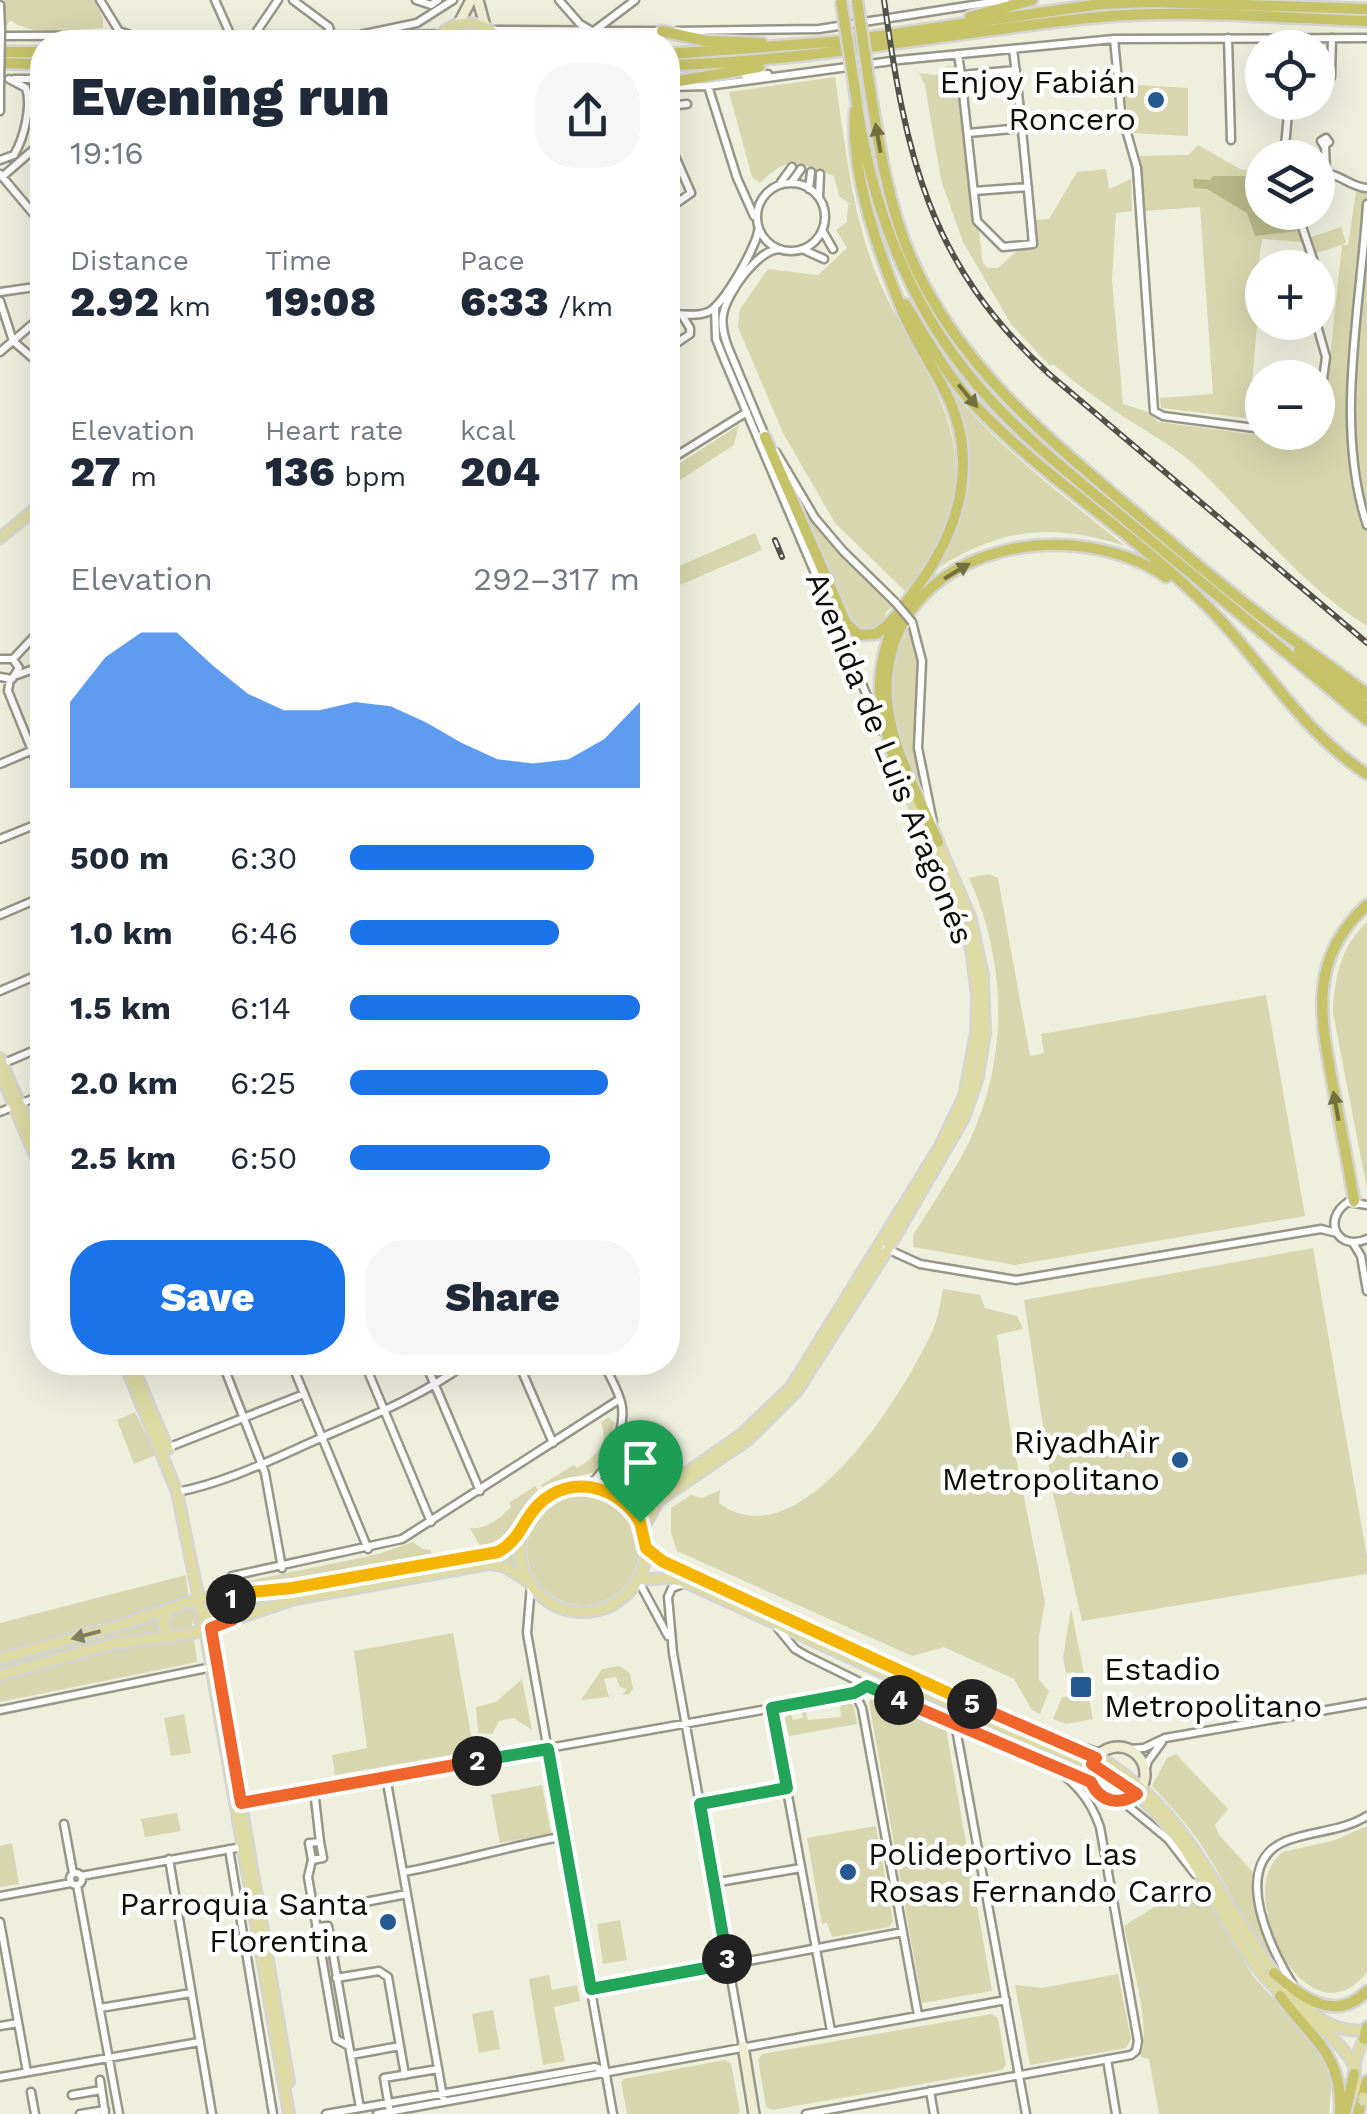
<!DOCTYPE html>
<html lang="en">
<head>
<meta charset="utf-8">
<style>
  :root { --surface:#fff; --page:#f6f6f7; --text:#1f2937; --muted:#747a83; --accent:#1a73e8 }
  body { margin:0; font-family:"Work Sans",sans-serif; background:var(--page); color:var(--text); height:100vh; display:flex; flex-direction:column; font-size:38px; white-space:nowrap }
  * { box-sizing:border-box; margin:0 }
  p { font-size:32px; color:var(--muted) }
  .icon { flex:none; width:55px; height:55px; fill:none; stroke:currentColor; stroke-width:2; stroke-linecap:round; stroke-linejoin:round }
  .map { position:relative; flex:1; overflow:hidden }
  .side { position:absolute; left:30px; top:30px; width:650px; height:1345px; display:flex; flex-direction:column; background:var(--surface); border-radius:40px; box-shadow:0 10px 40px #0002 }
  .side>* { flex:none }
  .buttons { position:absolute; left:1245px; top:30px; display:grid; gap:20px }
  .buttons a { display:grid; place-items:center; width:90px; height:90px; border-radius:50%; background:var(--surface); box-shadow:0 10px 40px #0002; font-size:50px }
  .pin { position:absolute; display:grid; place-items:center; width:85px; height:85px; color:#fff; margin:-102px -42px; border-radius:50% 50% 50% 0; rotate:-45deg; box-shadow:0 0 10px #0007 }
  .pin .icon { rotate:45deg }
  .km { position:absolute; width:50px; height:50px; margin:-25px; border-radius:50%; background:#222; color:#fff; font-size:28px; line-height:50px; text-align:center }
  .round { display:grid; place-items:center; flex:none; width:105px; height:105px; border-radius:40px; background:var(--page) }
  .overview { display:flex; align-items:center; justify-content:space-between; height:170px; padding:0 40px }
  h1 { font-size:55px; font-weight:800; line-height:75px }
  .metrics { display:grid; grid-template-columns:repeat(3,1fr); gap:15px; height:170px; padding:10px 40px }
  .metrics div { display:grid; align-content:center }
  .metrics b { font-size:42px; font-weight:800 }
  .metrics small { font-size:28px; font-weight:400 }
  .metrics p { font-size:28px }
  .chart { height:280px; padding:20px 40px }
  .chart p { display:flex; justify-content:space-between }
  .chart svg { width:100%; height:180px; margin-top:10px; fill:var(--accent); opacity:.7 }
  .primary-button { display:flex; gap:20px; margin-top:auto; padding:20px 40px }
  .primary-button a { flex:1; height:115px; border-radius:40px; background:var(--accent); color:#fff; font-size:40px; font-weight:800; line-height:115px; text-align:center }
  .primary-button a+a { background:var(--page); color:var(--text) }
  ul { padding:0 40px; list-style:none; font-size:32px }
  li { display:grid; grid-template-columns:160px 120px 1fr; align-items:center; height:75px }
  li i { height:25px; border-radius:12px; background:var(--accent) }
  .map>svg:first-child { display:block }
</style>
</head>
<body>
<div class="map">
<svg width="1367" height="2114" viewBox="0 0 1367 2114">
  <rect width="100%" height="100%" fill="#efefde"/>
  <!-- green -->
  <path fill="#d7d6ae" d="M4 0H94L103 18V28C76 29 32 38 10 20L5 28Z
    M946 66H957L983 263 988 268H998L1019 249 1038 247 1036 220 1049 219 1077 172 1106 169 1109 189 1131 179 1132 211 1116 213 1112 280 1123 404 1148 412 1158 422 1298 440C1316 440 1319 429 1324 414L1342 245 1316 253 1311 237 1341 227 1346 243 1342 245H1348L1356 192H1367V626C1304 587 1255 525 1203 473 1178 447 1144 431 1115 411 1093 396 1073 381 1053 364L1050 366 1011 324 963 242 941 180 925 85 919 73 937 75Z
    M835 77C845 143 851 208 875 271 904 346 975 419 951 505 942 537 924 565 908 594L835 523 783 433 738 327 740 309 768 269 818 275 847 248 836 230 847 222 848 204 852 205 839 196 834 176C796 163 791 153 760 183L752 177 729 92Z
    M1122 84 1188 88V136L1132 133Z
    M1198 145 1242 170H1262V212L1291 213 1302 242 1262 239 1258 267 1262 268 1252 383 1262 385V420L1161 408 1160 398 1213 394 1200 207 1144 211 1140 156 1188 155Z
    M951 390C1001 450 1065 497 1125 546 1048 521 997 529 930 573 974 510 978 463 951 390Z
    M739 425 734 445 668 488V471Z
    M789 481 802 501 895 604 886 612 883 623 869 632 852 627Z
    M755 533 762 550 668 590V571Z
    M909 623 920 654 915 736 924 797 893 720 889 686 899 638H905Z
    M989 874 998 878 1030 1056 1044 1053 1041 1034 1266 995 1305 1216 1015 1265 913 1247V1235C932 1205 953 1174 969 1142 1009 1058 1007 962 969 878Z
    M1367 922V1189L1333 1013C1334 978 1341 946 1367 922Z
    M1313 1248 1367 1557V1574L1082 1621 1053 1493 1024 1300Z
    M943 1289 980 1295 985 1308 1017 1316 1023 1329 997 1335 1010 1428 1045 1602 1039 1636V1680L1049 1691 1040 1714 1032 1710 1014 1679 944 1647 912 1656 677 1551 671 1533V1508L691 1495 702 1498 720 1490 719 1503C800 1564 903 1394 931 1334 938 1320 940 1304 943 1289Z
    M135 1412 156 1455 134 1464 117 1420Z
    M608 1417 615 1423C611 1436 607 1460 598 1470 593 1475 557 1478 542 1487L541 1485 574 1465 577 1468C595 1457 610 1444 601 1423Z
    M535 1486 538 1490C516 1509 513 1542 480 1546L470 1528C486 1530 500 1518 511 1507L509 1503Z
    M527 1549a56 56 0 1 1 112 0a56 56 0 1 1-112 0Z
    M413 1542 422 1549 431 1550 432 1556 291 1580 234 1584 379 1554Z
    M514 1548 515 1565 492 1560 304 1592 236 1612 235 1597 295 1592 498 1556Z
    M186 1575 190 1609 195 1608 199 1625 195 1626 192 1620 197 1662 0 1702V1623Z
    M1071 1608 1093 1719 1066 1724 1053 1719 1062 1697 1078 1696 1075 1672 1066 1673 1063 1658Z
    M453 1633 473 1746H477L478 1750 335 1775 332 1755 367 1748 354 1651Z
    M619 1666 630 1673 633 1689 629 1694 622 1695 627 1689 620 1687 616 1677 604 1679 609 1697 581 1700 602 1669Z
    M522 1679 532 1730 514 1718 499 1721 492 1734 478 1733 476 1707 496 1702Z
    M872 1698H880L946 1729 992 1991 922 2003 869 1702Z
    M849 1702 854 1706 857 1724 789 1736 785 1718 790 1713 793 1720 803 1718 802 1711 805 1710 808 1720 841 1717 840 1704Z
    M184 1714 191 1753 171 1756 164 1718Z
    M1176 1754 1228 1809 1215 1825 1219 1835 1253 1872C1252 1906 1259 1933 1277 1962L1274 1964C1246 1928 1228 1886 1203 1848 1189 1825 1170 1806 1152 1786L1167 1758Z
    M542 1785 551 1833 500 1843 491 1795Z
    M177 1813 181 1831 145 1837 141 1819Z
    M876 1826 893 1921 889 1927 832 1937 827 1923 822 1924 807 1838Z
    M1367 1826V1972C1323 2027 1277 1961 1265 1917L1268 1914C1262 1894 1264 1866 1283 1852L1335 1840Z
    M12 1843 19 1884 0 1887V1846Z
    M1196 1881 1253 1976 1326 2056 1332 2076 1329 2114H1159L1149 2059 1140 2057C1153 2032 1130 1956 1124 1926Z
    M620 1920 627 1960 603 1964 597 1924Z
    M1118 1974 1131 2039 1126 2048 1030 2065 1015 1985 1042 1988Z
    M549 1975 552 1990 577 1985 580 2001 554 2007 565 2061 543 2065 529 1979Z
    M493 2010 500 2049 479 2053 472 2014Z
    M991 2014 998 2018 1006 2065 1002 2070 772 2110 766 2107 758 2060 762 2054Z
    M725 2060 731 2064 740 2112 737 2114H627L621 2082 624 2079Z"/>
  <!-- forest -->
  <path fill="#b8b787" d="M1213 176H1262V212L1291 213 1297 231 1255 236 1247 213 1207 189 1194 188 1193 179 1210 180Z"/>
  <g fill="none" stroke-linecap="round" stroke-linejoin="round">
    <!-- street casing -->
    <g stroke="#979687" stroke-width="11">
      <path id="street" d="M100 0 119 31 130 35
        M215 0 231 36 242 42
        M293 0 329 27 331 35
        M416 0 431 5 438 0
        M559 0 580 24 592 31
        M0 5 1 30
        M492 30 665 31
        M594 31 635 0
        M677 31 819 29 1005 0
        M255 34 278 0
        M0 36 360 35 417 23 453 0
        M382 36 440 34
        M1228 38 1231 140
        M1114 39 1121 112 1137 168 1154 411 1163 416 1262 429
        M308 42H421
        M509 42 523 32
        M1013 49C1021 114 1027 179 1033 244L1003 247 977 221 961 75 1016 70
        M958 54 961 75
        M745 75 768 74
        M14 79H42
        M1318 84H1324L1331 77 1332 38
        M708 86 737 178 754 216
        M671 87 708 86 899 60 1114 39 1367 38
        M668 106 687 104
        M0 111V86
        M968 133 1022 128
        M1326 138 1329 142 1324 146 1321 141Z
        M668 140 691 193 668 209
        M1325 146 1326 172
        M1284 158 1289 102
        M0 160 14 155C24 138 32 106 26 88L9 79
        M0 174 42 224
        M1318 175C1337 169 1348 187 1367 188
        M2 177 42 142
        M781 182 792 167
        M791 183 801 169
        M757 217a34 34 0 1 1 68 0a34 34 0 1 1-68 0Z
        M809 189 811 172
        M974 191 1028 187
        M819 197 820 174
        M1367 204C1361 306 1334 425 1367 525
        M1297 212 1316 268
        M822 230 833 249
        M802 249 824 259
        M1318 272 1320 283 1318 311
        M0 292 42 286
        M0 301 13 341 42 366
        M715 308 716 339 724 359 882 731
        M668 313C680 314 696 317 708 312 723 306 756 247 758 231
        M1316 322 1326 357 1318 415
        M668 349 690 334V328L682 315
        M0 352 42 316
        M1295 432H1305
        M766 438 728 347C724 336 721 326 723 315 726 294 758 249 780 249
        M776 452 815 518 843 551 896 603
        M668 461 747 412
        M912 622 922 661 918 748 933 822
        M0 659H13L19 668 12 679 0 677
        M13 659 42 628
        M17 675 42 666
        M10 679 8 691 42 775
        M0 764 42 746
        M0 839 42 822
        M0 915 42 897
        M0 991 42 973
        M2 1064 42 1047
        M668 1108 673 1128 668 1133
        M0 1112 42 1095
        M31 1128 42 1123
        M1367 1205 1348 1202C1321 1220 1338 1252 1367 1239
        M1353 1243 1361 1256 1367 1291
        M885 1248 920 1264 1016 1280 1321 1229 1337 1233
        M222 1362 265 1473 282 1568
        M291 1362 368 1549
        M364 1362 431 1522
        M425 1362 480 1491
        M518 1362 553 1443
        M167 1448 304 1394
        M609 1465 611 1485 617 1496
        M588 1486C608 1471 625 1432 622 1407 620 1392 609 1376 603 1362
        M177 1492C225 1483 271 1460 316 1440 369 1417 421 1397 468 1362
        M638 1580 668 1636
        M685 1583 672 1588 668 1597 673 1653 743 2046
        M531 1585 527 1633 613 2114
        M230 1596 229 1583 232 1576 402 1539 620 1399
        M777 1627 795 1649 807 1656 874 1689 1049 1764
        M855 1693 862 1708 918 2015
        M772 1708 831 2031
        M0 1710 217 1666
        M955 1723 1026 2114
        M1073 1744 1100 1753
        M1129 1749 1144 1748 1165 1738 1367 1703
        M1060 1769 1091 1782
        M1145 1771 1148 1761 1162 1742
        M386 1777 444 2102
        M314 1790 320 1842
        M1122 1801 1168 1839 1195 1874
        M240 1803 846 1695 867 1686
        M700 1804 787 1788
        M64 1824 73 1873
        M229 1849 273 2114
        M169 1859 212 2114
        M312 1860 323 1858 320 1842 309 1843 312 1860 308 1877 336 2039 349 2046
        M404 1872C458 1862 510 1846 565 1836
        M70 1879a6 6 0 1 1 12 0a6 6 0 1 1-12 0Z
        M81 1876 242 1847
        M713 1883 801 1868
        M77 1885 119 2114
        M0 1896 71 1883
        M365 1902 407 1894
        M0 1922 27 2072
        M316 1927 328 1926 360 2108
        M743 1962 903 1932
        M336 1978 379 1971 388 1977 405 2075
        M1293 1985C1272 1951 1228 1864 1286 1841 1314 1830 1341 1832 1367 1816
        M591 1989 727 1965
        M100 2008 191 1993
        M0 2026 18 2023
        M351 2055 400 2046
        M1107 2059 1116 2114
        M0 2077 199 2042
        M100 2080 105 2114
        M930 2091 934 2114
        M31 2092 35 2114
        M72 2095 101 2090
        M389 2107 384 2078 438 2069
        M80 2114 105 2110
        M326 2114 595 2067 604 2070
        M377 2114 1006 2000
        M806 2114 1131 2055 1136 2051 1138 2041 1100 1827C1090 1798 1074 1781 1049 1764"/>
    </g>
    <!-- secondary casing -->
    <g stroke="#979687" stroke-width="14">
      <path id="secondary" d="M478 0 485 26
        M459 23 471 0
        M1091 1774a27 27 0 1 1 54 0a27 27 0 1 1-54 0Z
        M743 2046 754 2114"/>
    </g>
    <!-- primary casing -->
    <g stroke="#d4d4d3" stroke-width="14">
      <path id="primary" d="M434 42C453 16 483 18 502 42
        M0 538 42 503
        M0 1058 42 1156
        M0 1073 42 1172
        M124 1362 177 1492 205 1630 289 2114
        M131 1362 168 1449
        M520 1549a63 63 0 1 1 126 0a63 63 0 1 1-126 0Z
        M620 1498H643L659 1492 742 1434 791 1387 939 1148 964 1096 976 1032 977 995 971 949 948 885 893 755
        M643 1529 658 1501 748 1440 797 1391 888 1249 964 1118 978 1077 985 1033 983 976 971 919 938 842
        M646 1548 670 1565 1110 1764C1197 1823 1215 1898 1276 1975
        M638 1580 667 1578 687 1583C792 1631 898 1680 1004 1728 1052 1751 1104 1763 1144 1800 1197 1850 1219 1920 1263 1975 1287 2005 1339 2034 1354 2066
        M221 1596 231 1601 234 1613 228 1622
        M169 1610 163 1622 167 1633 173 1638
        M207 1614 215 1658
        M0 1659 124 1624 198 1599 245 1591 292 1588 498 1552 512 1544 525 1525
        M0 1675 113 1644 194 1633 295 1599 489 1564 504 1566 529 1582
        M227 1723 289 2082
        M1286 1987C1308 2011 1332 2035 1367 2030
        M1363 2097C1350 2074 1353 2056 1367 2035"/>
    </g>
    <!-- highway casing -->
    <g stroke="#d4d4d3" stroke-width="15">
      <path id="highway" d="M970 17 1032 0
        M662 31 706 41 762 43
        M0 52H42
        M668 54 845 41 1100 4 1152 2 1367 9
        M0 63 42 64
        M668 65C813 62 955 31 1100 17 1188 9 1279 18 1367 21
        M668 83 759 67
        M870 89C879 146 888 204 911 258 956 361 1039 431 1123 502 1165 537 1207 574 1251 608 1288 638 1329 664 1367 694
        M855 90C867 189 902 291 965 370 1015 434 1082 483 1144 535 1219 596 1293 658 1367 720
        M905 304C925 336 944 371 969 399 1042 478 1135 533 1210 609 1264 664 1302 732 1367 774
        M765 437 846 623 859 635 876 634C895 621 907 601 920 583 960 528 978 462 948 397 934 368 914 340 902 310 878 250 851 177 855 111
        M1299 650 1367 707
        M893 755C877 701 874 675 894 622
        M938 842C917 791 881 733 887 676 900 544 1072 513 1166 577
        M1354 1201C1348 1163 1340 1124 1333 1086 1320 1016 1308 958 1367 905
        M1274 1973C1302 1997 1335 2024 1367 1991
        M1280 1996C1312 2040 1343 2053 1340 2114
        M1364 2039 1367 2027
        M1345 2114 1354 2074
        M1358 2114 1367 2081"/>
    </g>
    <!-- street -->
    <use href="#street" stroke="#fff" stroke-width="6"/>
    <!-- secondary -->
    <use href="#secondary" stroke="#eeedd2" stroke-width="9"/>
    <!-- primary -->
    <use href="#primary" stroke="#dddaa4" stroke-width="9"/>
    <!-- highway -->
    <use href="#highway" stroke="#c6c268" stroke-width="10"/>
    <!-- rail casing -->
    <g stroke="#515148" stroke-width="6">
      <path id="rail" d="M884 0C906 156 928 263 1049 374L1367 643
        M775 540 782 557"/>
    </g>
    <!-- rail -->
    <use href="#rail" stroke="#fff" stroke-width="2.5" stroke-dasharray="8" stroke-linecap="butt"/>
    <!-- street-bridge casing -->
    <g stroke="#979687" stroke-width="11" stroke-linecap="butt">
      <path id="street-bridge" d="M0 86 1 30
        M896 603 912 622"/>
    </g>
    <!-- primary-bridge casing -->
    <g stroke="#d4d4d3" stroke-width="14" stroke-linecap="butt">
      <path id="primary-bridge" d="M1363 2097 1367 2102"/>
    </g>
    <!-- highway-bridge casing -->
    <g stroke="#d4d4d3" stroke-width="15" stroke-linecap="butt">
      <path id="highway-bridge" d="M841 0 855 90
        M857 0 870 89"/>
    </g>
    <!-- street-bridge -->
    <use href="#street-bridge" stroke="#fff" stroke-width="6"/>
    <!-- primary-bridge -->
    <use href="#primary-bridge" stroke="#dddaa4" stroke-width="9"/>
    <!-- highway-bridge -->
    <use href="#highway-bridge" stroke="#c6c268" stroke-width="10"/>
  </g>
  <!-- one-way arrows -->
  <defs><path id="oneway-solid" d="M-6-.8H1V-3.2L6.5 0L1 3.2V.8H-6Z" transform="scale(2.5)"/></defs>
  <g fill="#73713d">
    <use href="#oneway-solid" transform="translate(878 138) rotate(-100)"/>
    <use href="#oneway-solid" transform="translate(968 396) rotate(50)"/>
    <use href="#oneway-solid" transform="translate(957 571) rotate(-31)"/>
    <use href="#oneway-solid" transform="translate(1336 1106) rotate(-100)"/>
  </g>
  <use fill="#807e5e" href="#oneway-solid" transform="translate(86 1635) rotate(165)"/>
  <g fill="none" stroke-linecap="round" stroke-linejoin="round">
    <!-- split-1 casing -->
    <g stroke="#fff" stroke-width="20">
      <path id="split-1" d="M231 1599 230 1594 292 1588 498 1552C521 1539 522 1521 539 1504 571 1473 619 1486 640 1522"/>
    </g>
    <!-- split-2 casing -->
    <g stroke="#fff" stroke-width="20">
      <path id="split-2" d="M231 1599 232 1620 211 1628 241 1803 477 1761"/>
    </g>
    <!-- split-3 casing -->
    <g stroke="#fff" stroke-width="20">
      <path id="split-3" d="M477 1761 548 1749 591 1989 728 1964 727 1959"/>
    </g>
    <!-- split-4 casing -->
    <g stroke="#fff" stroke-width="20">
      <path id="split-4" d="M727 1959 700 1804 787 1788 772 1708 854 1693 867 1686 899 1700"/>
    </g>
    <!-- split-5 casing -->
    <g stroke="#fff" stroke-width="20">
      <path id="split-5" d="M899 1700 1091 1782C1100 1802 1119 1806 1137 1794L1092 1764 1096 1758 972 1704"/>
    </g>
    <!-- split-6 casing -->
    <g stroke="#fff" stroke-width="20">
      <path id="split-6" d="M640 1522 646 1548 662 1561 972 1704"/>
    </g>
    <!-- split-1 -->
    <use href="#split-1" stroke="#f5b400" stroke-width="12"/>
    <!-- split-2 -->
    <use href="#split-2" stroke="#f0652b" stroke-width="12"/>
    <!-- split-3 -->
    <use href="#split-3" stroke="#22a559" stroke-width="12"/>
    <!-- split-4 -->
    <use href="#split-4" stroke="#22a559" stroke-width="12"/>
    <!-- split-5 -->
    <use href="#split-5" stroke="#f0652b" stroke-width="12"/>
    <!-- split-6 -->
    <use href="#split-6" stroke="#f5b400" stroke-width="12"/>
  </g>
  <!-- markers -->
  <g fill="#245991" stroke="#fff" stroke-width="4">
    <circle cx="1156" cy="100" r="10"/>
    <circle cx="1180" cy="1460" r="10"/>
    <rect x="1069" y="1675" width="24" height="24" rx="5"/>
    <circle cx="848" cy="1872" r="10"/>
    <circle cx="388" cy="1922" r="10"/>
  </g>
  <g text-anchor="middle" stroke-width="9" stroke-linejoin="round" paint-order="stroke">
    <!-- poi labels -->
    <g font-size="32" fill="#0e0e08" stroke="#fff" text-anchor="end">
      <text x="1136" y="93">Enjoy Fabián<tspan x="1136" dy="37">Roncero</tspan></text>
      <text x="1160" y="1453">RiyadhAir<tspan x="1160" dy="37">Metropolitano</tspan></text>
      <text x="1104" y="1680" text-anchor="start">Estadio<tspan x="1104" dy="37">Metropolitano</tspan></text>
      <text x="868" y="1865" text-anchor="start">Polideportivo Las<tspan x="868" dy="37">Rosas Fernando Carro</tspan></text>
      <text x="368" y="1915">Parroquia Santa<tspan x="368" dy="37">Florentina</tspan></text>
    </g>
    <!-- street labels -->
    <g font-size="32" fill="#0e0e08" stroke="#fff">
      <text transform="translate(890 758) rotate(68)" y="11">Avenida de Luis Aragonés</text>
    </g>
  </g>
</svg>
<div class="buttons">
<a><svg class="icon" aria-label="locate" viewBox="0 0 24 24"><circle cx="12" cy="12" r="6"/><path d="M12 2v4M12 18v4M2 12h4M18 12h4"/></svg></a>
<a><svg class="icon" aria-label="layers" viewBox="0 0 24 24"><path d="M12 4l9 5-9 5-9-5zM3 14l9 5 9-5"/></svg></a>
<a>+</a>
<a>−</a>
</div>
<div class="pin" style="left:640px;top:1522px;background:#1e9e55"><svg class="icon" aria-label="arrive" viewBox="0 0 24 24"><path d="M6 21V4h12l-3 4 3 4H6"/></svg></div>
<b class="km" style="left:231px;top:1599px">1</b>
<b class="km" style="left:477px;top:1761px">2</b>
<b class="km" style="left:727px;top:1959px">3</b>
<b class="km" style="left:899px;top:1700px">4</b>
<b class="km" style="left:972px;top:1704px">5</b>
<section class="side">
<div class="overview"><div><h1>Evening run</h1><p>19:16</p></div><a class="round"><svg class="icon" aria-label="share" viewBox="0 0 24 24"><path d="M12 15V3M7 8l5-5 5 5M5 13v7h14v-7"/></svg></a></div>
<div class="metrics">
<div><p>Distance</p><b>2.92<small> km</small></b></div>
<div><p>Time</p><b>19:08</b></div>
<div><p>Pace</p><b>6:33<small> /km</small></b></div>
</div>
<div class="metrics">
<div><p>Elevation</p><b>27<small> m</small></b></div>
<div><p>Heart rate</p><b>136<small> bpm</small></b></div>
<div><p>kcal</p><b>204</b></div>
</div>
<div class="chart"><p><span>Elevation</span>292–317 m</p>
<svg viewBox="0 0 160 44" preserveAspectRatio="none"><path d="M0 44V23L10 12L20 6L30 6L40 14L50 21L60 25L70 25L80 23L90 24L100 28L110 33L120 37L130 38L140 37L150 32L160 23V44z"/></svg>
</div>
<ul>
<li><b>500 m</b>6:30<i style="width:84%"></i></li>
<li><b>1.0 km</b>6:46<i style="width:72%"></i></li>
<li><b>1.5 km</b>6:14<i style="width:100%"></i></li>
<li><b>2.0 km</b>6:25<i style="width:89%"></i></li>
<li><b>2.5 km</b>6:50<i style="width:69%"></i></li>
</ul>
<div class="primary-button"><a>Save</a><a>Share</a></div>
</section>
</div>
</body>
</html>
